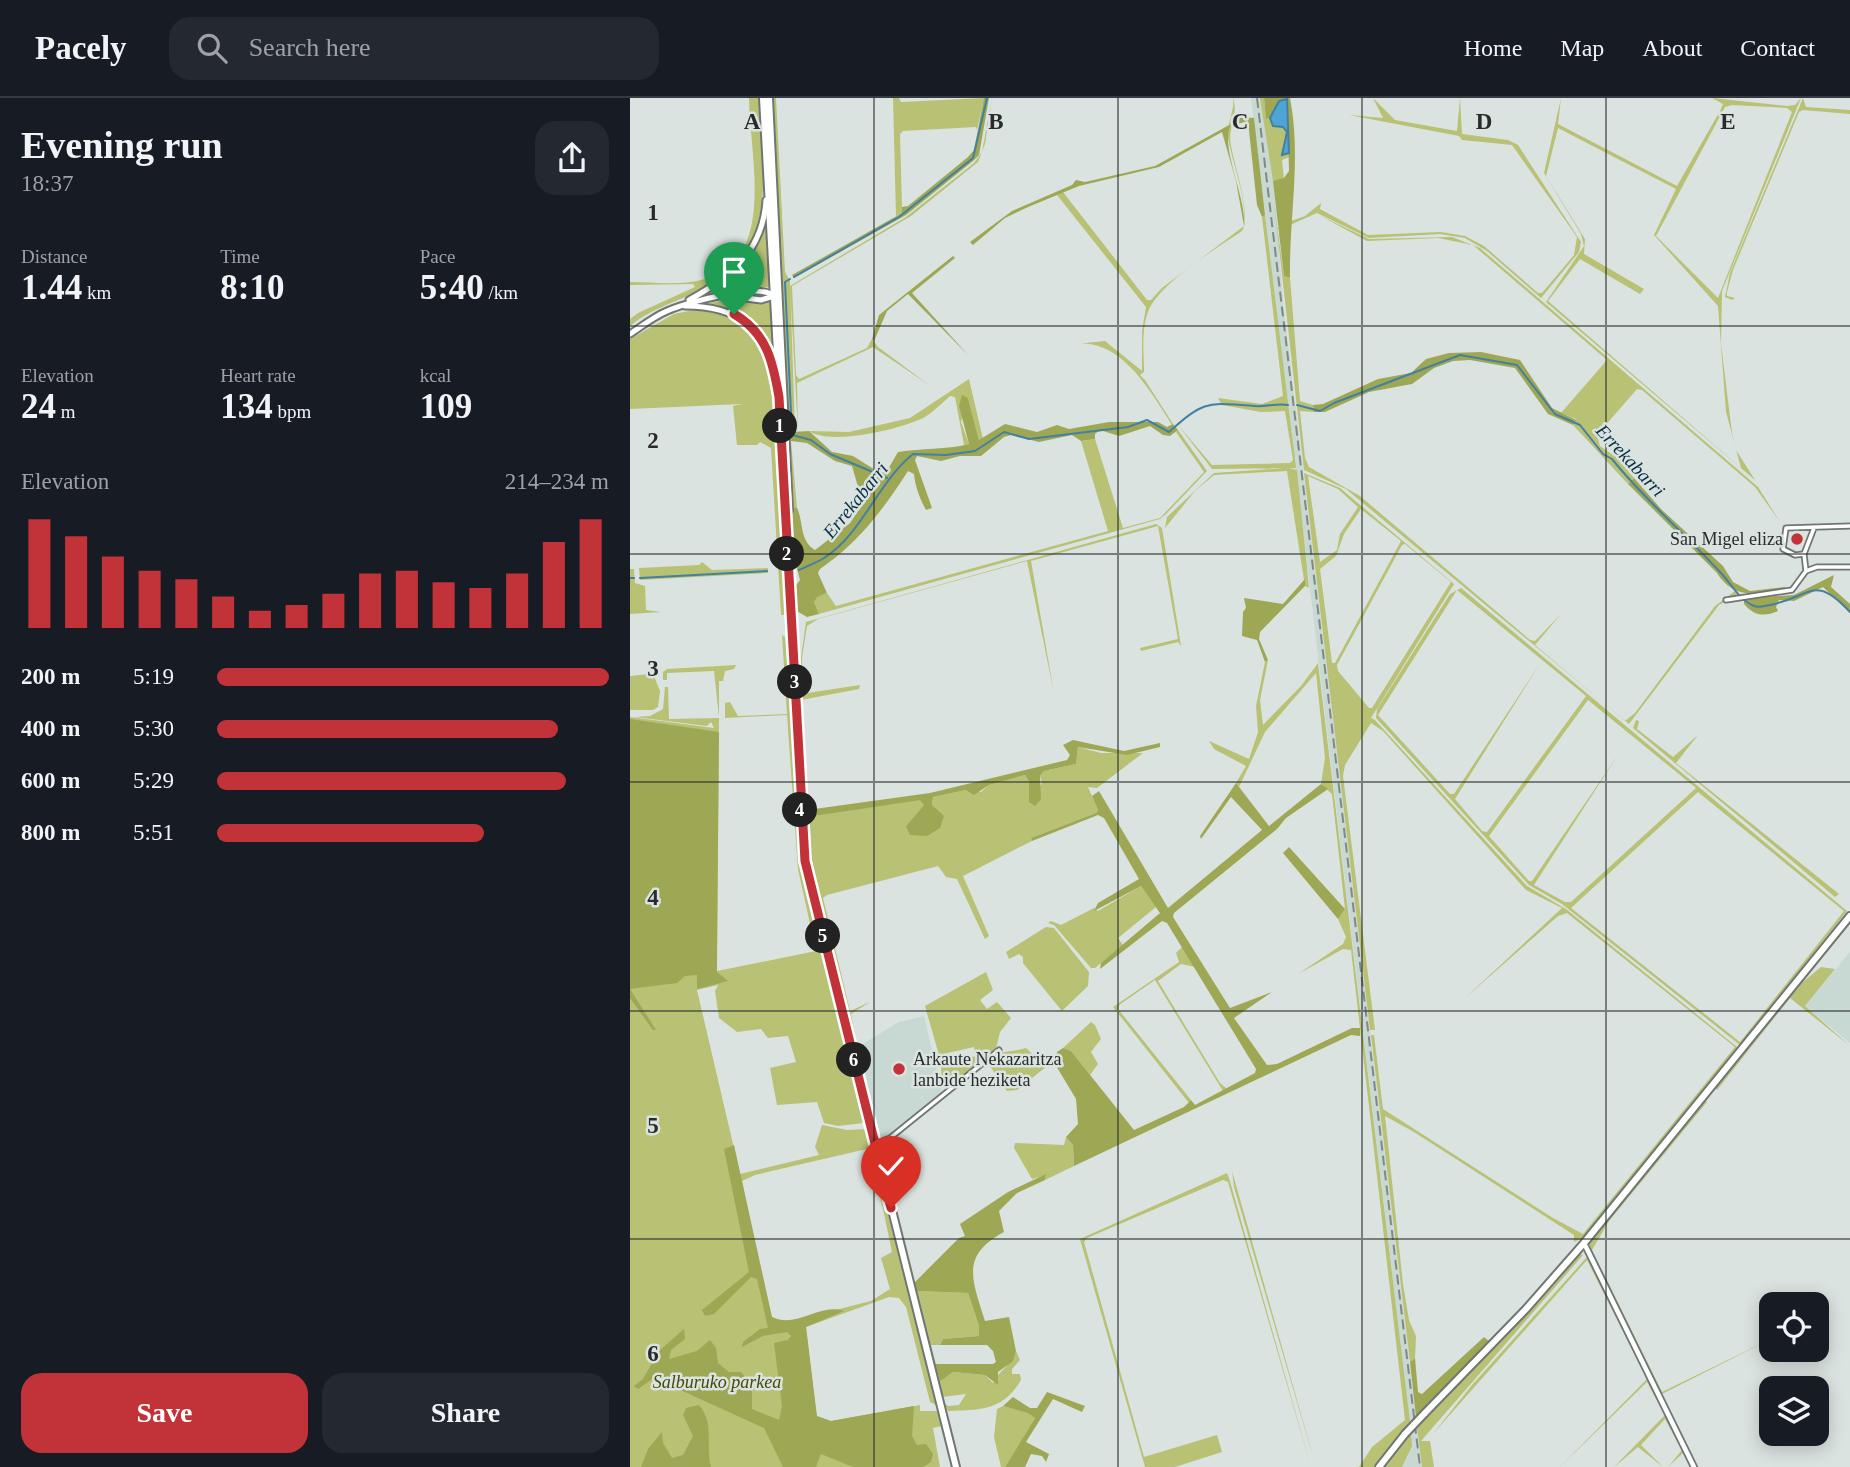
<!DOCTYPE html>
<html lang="en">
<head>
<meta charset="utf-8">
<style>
  :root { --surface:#171b24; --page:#242831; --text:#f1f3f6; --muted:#9ea1a6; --line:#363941; --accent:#c23239 }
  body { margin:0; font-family:"Times New Roman",serif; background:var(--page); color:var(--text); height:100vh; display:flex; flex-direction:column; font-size:26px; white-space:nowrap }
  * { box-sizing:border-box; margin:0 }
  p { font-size:23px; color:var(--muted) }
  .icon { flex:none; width:38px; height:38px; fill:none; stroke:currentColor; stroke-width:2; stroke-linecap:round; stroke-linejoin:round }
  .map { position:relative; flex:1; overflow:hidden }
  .drawer { display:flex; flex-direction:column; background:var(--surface); width:630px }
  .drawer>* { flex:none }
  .buttons { position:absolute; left:1129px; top:1194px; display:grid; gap:14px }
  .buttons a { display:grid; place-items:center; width:70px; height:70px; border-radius:14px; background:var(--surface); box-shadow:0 4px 18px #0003; font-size:35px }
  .pin { position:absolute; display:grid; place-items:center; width:60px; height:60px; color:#fff; margin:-72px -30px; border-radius:50% 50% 50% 0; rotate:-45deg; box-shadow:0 0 7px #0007 }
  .pin .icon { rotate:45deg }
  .km { position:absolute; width:35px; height:35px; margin:-18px; border-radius:50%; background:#222; color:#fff; font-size:19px; line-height:35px; text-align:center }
  .round { display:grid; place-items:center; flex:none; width:74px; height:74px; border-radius:21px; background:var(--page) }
  .summary { display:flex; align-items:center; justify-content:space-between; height:119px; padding:0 21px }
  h1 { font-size:38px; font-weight:700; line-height:52px }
  .figures { display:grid; grid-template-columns:repeat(3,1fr); gap:10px; height:119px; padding:7px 21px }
  .figures div { display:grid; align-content:center }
  .figures b { font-size:35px; font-weight:700 }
  .figures small { font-size:19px; font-weight:400 }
  .figures p { font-size:19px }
  .chart { height:196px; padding:14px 21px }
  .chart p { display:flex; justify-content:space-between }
  .chart svg { width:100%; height:126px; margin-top:7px; stroke:var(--accent); stroke-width:6 }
  .button { display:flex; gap:14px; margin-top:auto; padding:14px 21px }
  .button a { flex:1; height:80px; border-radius:21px; background:var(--accent); color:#fff; font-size:28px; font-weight:700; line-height:80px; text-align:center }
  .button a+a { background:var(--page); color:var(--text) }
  ul { padding:0 21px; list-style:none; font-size:23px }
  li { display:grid; grid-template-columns:112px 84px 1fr; align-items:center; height:52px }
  li i { height:18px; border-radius:9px; background:var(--accent) }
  header { display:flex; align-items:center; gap:42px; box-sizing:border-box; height:98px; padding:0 35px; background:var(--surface); border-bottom:2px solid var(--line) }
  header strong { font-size:33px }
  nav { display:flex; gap:38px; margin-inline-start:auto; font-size:24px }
  .search { width:490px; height:63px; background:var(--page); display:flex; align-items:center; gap:18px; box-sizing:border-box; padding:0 24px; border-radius:21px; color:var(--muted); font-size:26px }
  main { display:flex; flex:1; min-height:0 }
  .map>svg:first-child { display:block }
</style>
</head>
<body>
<header>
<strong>Pacely</strong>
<div class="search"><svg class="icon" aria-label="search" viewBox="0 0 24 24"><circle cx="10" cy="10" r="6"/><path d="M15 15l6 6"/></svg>Search here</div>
<nav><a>Home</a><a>Map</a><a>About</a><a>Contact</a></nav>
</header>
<main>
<section class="drawer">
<div class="summary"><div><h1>Evening run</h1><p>18:37</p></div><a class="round"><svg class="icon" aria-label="share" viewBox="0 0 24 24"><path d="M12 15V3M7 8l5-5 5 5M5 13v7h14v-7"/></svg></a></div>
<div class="figures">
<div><p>Distance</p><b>1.44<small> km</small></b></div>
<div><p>Time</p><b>8:10</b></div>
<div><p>Pace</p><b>5:40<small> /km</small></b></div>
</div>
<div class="figures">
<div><p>Elevation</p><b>24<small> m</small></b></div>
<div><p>Heart rate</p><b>134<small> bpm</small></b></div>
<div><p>kcal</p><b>109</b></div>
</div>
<div class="chart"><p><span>Elevation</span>214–234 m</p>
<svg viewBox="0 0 160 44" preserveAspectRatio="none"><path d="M5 44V6M15 44V12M25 44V19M35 44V24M45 44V27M55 44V33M65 44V38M75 44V36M85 44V32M95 44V25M105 44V24M115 44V28M125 44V30M135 44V25M145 44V14M155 44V6"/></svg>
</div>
<ul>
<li><b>200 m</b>5:19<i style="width:100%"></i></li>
<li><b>400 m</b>5:30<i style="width:87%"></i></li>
<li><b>600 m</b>5:29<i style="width:89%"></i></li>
<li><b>800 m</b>5:51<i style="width:68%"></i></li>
</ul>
<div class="button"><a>Save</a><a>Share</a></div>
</section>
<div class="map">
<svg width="1220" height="1369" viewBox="0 0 1220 1369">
  <rect width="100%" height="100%" fill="#dae3e0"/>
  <!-- built -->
  <path fill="#c8d8d3" d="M621 0H630L643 73 653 203 792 1369H772L778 1358 780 1323Z
    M1220 854V945L1175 908Z
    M294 918 312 995 258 1039H248L226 950 269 924Z"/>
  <!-- green -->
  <path fill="#b8c174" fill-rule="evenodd" d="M119 0H130C133 66 148 148 82 186 55 202 24 208 0 228V221L8 215 65 189 63 186 0 187V184C23 184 52 188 75 181 148 161 119 55 119 0Z
    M142 0H146L155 174 160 183 165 333 162 334 161 343 167 410H162Z
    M263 0H269L271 4 354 0 347 32 346 29 273 33 270 36 272 109V115L266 118Z
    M362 0 355 46 348 64 281 118 162 188 166 277 169 281 237 250 242 241 248 249 299 287 243 249 167 285 168 333 160 188 276 119 344 65 352 54Z
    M603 0C609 17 597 30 601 48 604 65 622 119 612 133 587 150 528 186 518 214 511 233 514 255 514 274L510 277 515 282 543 326 542 327C520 292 490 240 446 246L475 243 512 273V233L516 209 427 97 433 94 517 202H521L532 190 614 128C617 99 603 68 598 40 596 27 605 13 603 0Z
    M630 0H634L636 21 640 20 643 28 654 29 657 34 652 57 659 55V59L652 62 654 81 643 83Z
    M743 0 765 22 827 33 830 0 832 36 878 42 888 47 951 144 949 154 911 200 857 153 835 140 810 136 739 140 687 115 660 127 661 123 675 118 691 105 690 111 738 137 811 134 835 138 854 148 908 195H912L944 157 947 139 882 47 832 42 829 38 719 17 753 20Z
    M931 0 928 26 1047 88 1090 13 1093 6 1082 0 1157 8 1165 7 1171 0 1092 193 1091 246 1102 335 1106 352 1125 382 916 204 954 148 951 136 914 75ZM1102 7 1157 10 1162 14 1088 200 1026 138 1095 9ZM928 30 1046 91 1024 137 1088 208 1096 314 1111 370 918 203 950 161 1010 196 1014 191 954 156 955 141 916 78Z
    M1173 0 1176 9 1220 12V16L1173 12 1169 14 1103 172 1097 194V198L1105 200 1102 202 1095 199 1100 175Z
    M644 105 654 178 660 180 670 303 683 307 684 314 670 313 675 360 679 369 730 398 900 542 905 543 931 516 905 547 995 623 1005 615 1085 508 1105 493 1109 496 1089 507 999 626 716 391 674 372Z
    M635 117 666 370 582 371 548 327 582 367 660 365 663 362 655 313 631 314 592 307 588 300 632 306 653 298 632 119Z
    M689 117 739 141 822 139 850 150 1128 389 1150 424 1125 389 1012 292 1007 291 967 337 970 348 986 359 1004 380 998 386 943 327 946 321 931 315 977 262 843 147 808 140 737 143Z
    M136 123 140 189 72 197C104 177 124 160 136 123Z
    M101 202 141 203 143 258C126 221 107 214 70 206Z
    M69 211C104 214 128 232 140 264L155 517H151L141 350 130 344 127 347H107L103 308 112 306 0 311V241L44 216Z
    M339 281 353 341 349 342 338 300 331 324 339 346 334 347 325 299 320 298C312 305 304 313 295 319 272 331 201 348 179 333L219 334 280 320Z
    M548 332 577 373 536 416 530 421 189 516 184 504 186 499 197 495 206 508 478 433 451 343 465 341 493 430 530 420 574 374 546 334Z
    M658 370 667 372 679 490 675 488 657 373 584 377 565 393 535 430 537 419 584 375Z
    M674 375 710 390 824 486 741 620 745 622 897 788 936 811 1107 949 954 1139 944 1144V1137L784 1034 755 1018 773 1186 779 1222 786 1238 785 1260 780 1264 741 937H744L753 1011 923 1120 953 1136 1105 949 937 815 928 818 834 901 932 810 896 792 753 633 741 625 715 667 713 678 745 932H740ZM678 378 708 391 728 409 710 436 707 452 690 464ZM731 411 771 443 705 565H702L690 471 706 458 714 436ZM775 446 821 484 742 610H739L708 573 707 567 772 447Z
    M526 426 532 430 551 548 548 544 511 553 510 550 548 541 528 428 401 463 424 595 397 463 188 521 177 528 172 560 171 596 230 587 229 591 171 602 178 719 290 701 295 706 276 728 313 719 302 707 303 699 336 692 351 694 359 687 395 677 399 683V704L412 685 410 678 414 673 446 666 448 649 471 655H513L467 690 458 689 468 712 466 715 401 740 402 743 333 778 359 838 355 841 327 781 316 779 308 768 197 797 193 800 220 913 240 904 221 916 227 947 224 949 176 746 169 573 176 524Z
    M72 464 82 472 138 470V475L10 482 9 470 69 467Z
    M0 471H4L5 485 15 488 16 512 31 514 0 516Z
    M831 490 1217 813 1110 947 932 806 899 787 746 620 747 611 820 496ZM827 492 956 598 857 734 852 733 825 701 911 564 824 696H820L748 617ZM958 602 1066 690 941 804H935L904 787 988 657 902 783H899L859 738ZM1068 694 1214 813 1110 944 941 810Z
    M152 537 155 539 173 770 235 1021 233 1025 208 1028 194 1025 187 1004 147 1007 140 970 166 964 158 938 138 940 131 931 107 934 89 920 85 893 88 887 67 892 110 1076 189 1057 185 1049 192 1027 217 1032 237 1031 241 1050 125 1077 112 1083 139 1212 142 1219 152 1223 166 1222 241 1203 260 1191 251 1160 262 1154 250 1097 245 1089 251 1088 306 1307 300 1304 276 1209 269 1200 259 1199 176 1229 186 1318 201 1323 290 1307V1313H307L312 1328 303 1330 310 1369H0V619L84 630 81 624 77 628 5 619 20 618 33 611 35 589H38L39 621 89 620 87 873 186 853 168 771 157 617 95 620V605L100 604 108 618 157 616Z
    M638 562 630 602 633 627 671 588 688 565 780 1323 782 1348 772 1369H755L778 1339 775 1331 746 1369H729L742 1349 775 1322 721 852 713 851 668 876 713 846 716 839 708 821 715 811 702 696 691 686 695 660 686 575 635 634 609 689 606 685 616 668 584 651 579 643 619 661 628 634 626 608 635 564Z
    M106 567 104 571 95 573 93 583H89V619L84 573 37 575V582H33V574L37 571Z
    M20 576 24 578 30 593 28 609 23 612H0V578Z
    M1006 622 1009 623 1007 631 1043 659 1068 637 1046 665 1209 796 1205 799 1003 630Z
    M511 788 526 809 488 840 493 847 465 870H461L424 827 418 825 421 823 431 827 464 810 468 813Z
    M416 829 424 830 459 874 458 888 432 913 393 865V859L389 856 379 861 376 854Z
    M552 849 565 869 551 866 528 883 590 985 597 991 593 993 525 882 489 907 488 911 561 1002 559 1005 483 909 549 864 546 855Z
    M1191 869 1205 871 1175 908 1220 948 1160 900 1087 992 1085 989 1168 888Z
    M356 874 363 892 350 902 357 911 367 904 381 920 370 934 366 951 317 991 312 988 311 968 346 958 344 949 309 957 295 908Z
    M461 924 465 927 471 941 461 954 468 966 460 977 441 953 433 950Z
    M396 950 416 969 387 992 377 993 360 968C365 950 381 955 396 950Z
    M1075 1002 1077 1004 979 1123 962 1152 1032 1294 1141 1241 1032 1296 964 1161 959 1145Z
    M436 1039 443 1047 444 1068 415 1082 416 1077 402 1081 384 1050 385 1045 434 1047Z
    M602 1073 686 1369 604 1089Z
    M597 1075 599 1080 681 1369 598 1084 593 1082 457 1140 454 1144 514 1359 587 1337 592 1354 545 1369H515L450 1141Z
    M949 1156 953 1157 791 1343H800L804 1369H792L787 1329Z
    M957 1159 959 1160 1054 1353 1053 1355 1038 1369 1052 1352 1035 1321 1011 1347 1033 1369 1008 1349 984 1369 1035 1317 1017 1284 930 1369 1017 1281 957 1162 802 1337 842 1287Z
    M286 1193 338 1195 349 1228V1238L313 1241 310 1247H301L310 1282 323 1274 355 1277 363 1285C369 1272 382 1267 386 1253L390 1262 382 1271V1276H390L391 1282C373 1313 350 1312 318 1313L314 1305 318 1308 329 1307 336 1296 312 1299Z
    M373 1308 399 1315 405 1320 375 1369H371L364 1339 367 1311Z"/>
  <!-- forest -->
  <path fill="#9ea753" d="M354 0H359L349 57 343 63 276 117 164 180 162 177 272 115V109L278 108 338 59 344 52Z
    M634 0H660L662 12C670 68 659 123 660 180L654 178 643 83 654 80 659 73 657 2 649 3 640 20 636 21Z
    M610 19 624 20 635 117 632 119 627 107 618 23 604 27Z
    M601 26C589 48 617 100 614 128L606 83 592 34 529 69 449 88 398 109 375 120 343 147 340 144 382 113 442 87 446 82 455 84 525 68Z
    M323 158 325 160 282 195 339 258 278 196 257 213 244 243 242 241 249 217Z
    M851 254 890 262 922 310 946 322 943 327 918 316 885 270 840 262 823 263 804 270 782 286 739 294 695 314H684L683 307 693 306 748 281 781 275 796 261 819 255Z
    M332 297 338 300 349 342 375 326 407 334 427 327 439 331 479 324H528L537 329 543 326 548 332 540 338 533 337 520 328 489 338 470 332 465 336V341L451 343 442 337 409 344 381 337 374 339 351 358H330L311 363 287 358 285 362 302 410 296 412C290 401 285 388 284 376L278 373C253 412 228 445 190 471L188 475 197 495 187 499 184 504 189 516 177 519 165 512 164 490 170 482 162 451 171 450 172 447 162 441V410H167C174 425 169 442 185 452L220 425 233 406 222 368 205 363 177 345 161 343 162 334 179 333 202 354 223 358 250 375 257 373 268 354C292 350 315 352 339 346L329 308Z
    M1004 380 1032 412 1093 468 1103 484 1120 493 1155 489V493C1127 496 1104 502 1087 475L998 386Z
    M1204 477 1201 489 1220 506V515L1193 489 1164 503 1149 502 1146 509 1148 513C1134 519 1124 518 1114 506V500L1164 497Z
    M675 481V488L630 534 629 541 638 562 635 564 627 542 612 538 613 514 616 510 614 500 653 506Z
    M0 621 89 634 87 854V874L98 883 67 891V877L55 878 47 885 0 891 26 932H23L0 900Z
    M443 642 494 653 530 645V649L497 657 448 649 446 666 414 673 410 678 411 701 405 708 399 704V683L395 677 359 687 344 697 336 692 303 699 302 707 314 718 310 730 297 738 280 737 276 728 294 707 290 702 178 719 177 712 300 695 437 662 440 657 433 647Z
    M606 685 639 728 691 686 698 691 656 720 647 731 544 815 543 819 600 910 642 894 604 920 637 967 647 966 722 930H730V938L721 937 444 1068 443 1047 436 1039 448 1026 446 1001 425 966 427 954 433 950 441 953 504 1032 554 1009 561 1002 565 1007 625 975 626 971 537 825 532 823 470 871 471 865 530 815 511 788 464 813 468 805 509 781 474 720 468 717 402 743 401 740 466 715 468 712 462 698 469 693 538 810 632 732 601 699 571 741 570 738Z
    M659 749 715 811 708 821 653 755Z
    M104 1047 142 1219C167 1231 190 1204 214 1213L176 1229 187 1318 201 1323 284 1308 282 1338 287 1347 296 1346 303 1356 301 1364 293 1369H223L191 1356 186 1369H153L134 1330 24 1280 8 1291 4 1288 13 1281 29 1253 54 1231 55 1241 41 1252 39 1261 67 1253 80 1242 86 1250 88 1265 99 1274H111L122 1287V1311L149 1322 152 1308 144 1245 158 1242 161 1238 157 1234 133 1238 112 1249 113 1244 130 1231 138 1230 127 1181 121 1179 84 1216 75 1218 72 1212 119 1174 94 1051Z
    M416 1076 415 1082 387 1095 369 1113 374 1134C330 1158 342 1181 355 1223L379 1219 386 1253 383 1263 368 1274V1287L355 1277 323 1274 310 1283 305 1266H363L366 1264 363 1253 357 1247H310L313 1241 349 1238V1228L338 1195 286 1193 284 1185 329 1140 335 1138 330 1126 378 1094Z
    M854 1239 859 1243 786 1319 780 1264 785 1260 788 1294 792 1296Z
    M417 1294 455 1308 452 1314 423 1301 396 1344 419 1356 416 1364 412 1358 401 1356 395 1369H375L405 1320 398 1315 373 1308 383 1299 400 1310H407Z
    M69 1307C85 1326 75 1346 81 1369H11L18 1351 32 1334 33 1345 42 1360 53 1357 63 1338 53 1317 56 1310Z"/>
  <!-- water -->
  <path fill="#4ea4d4" stroke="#4380a1" stroke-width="2" d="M657 1 659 55 652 57 657 34 653 29 643 28 640 20 649 3Z"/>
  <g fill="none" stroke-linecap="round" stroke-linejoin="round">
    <!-- stream -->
    <path stroke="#4380a1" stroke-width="2" d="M164 179 269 119 343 60 357 0
      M160 181 155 184 162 337 181 342 200 356 257 380
      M667 307 690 313 704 305 830 257 887 267 925 316 950 327 973 356 982 361C1015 402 1055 436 1090 474 1101 485 1109 502 1124 508 1129 510 1134 508 1140 507 1181 499 1184 475 1220 514
      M169 472C177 468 186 465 194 460 232 436 248 384 283 356L316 357 345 353 374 334 399 341 498 329 517 322 539 334C576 301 577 305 625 308 636 309 647 305 658 307
      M0 480H4
      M10 480 137 473"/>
    <!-- minor casing -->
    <g stroke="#6f7674" stroke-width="7">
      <path id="minor" d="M1184 430 1174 456 1165 457 1153 451 1156 430 1220 428
        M1174 456 1176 473 1187 469H1220
        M1096 502 1162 492 1176 473
        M247 1045 260 1040 369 952"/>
    </g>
    <!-- tertiary casing -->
    <g stroke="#6f7674" stroke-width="8">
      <path id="tertiary" d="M954 1145 1064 1369"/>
    </g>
    <!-- secondary casing -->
    <g stroke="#6f7674" stroke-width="9">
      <path id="secondary" d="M101 198 131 202 141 199 144 194
        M59 202C101 179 133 153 136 102
        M55 208C108 208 137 230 146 284
        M0 236C12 228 23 219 37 213 55 205 133 183 145 199"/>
    </g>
    <!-- primary casing -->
    <g stroke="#6f7674" stroke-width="10">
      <path id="primary" d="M133 0 175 763 326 1369
        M139 0 159 412
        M794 1316 896 1211 954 1145 1220 818
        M749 1369 775 1336"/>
    </g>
    <!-- minor -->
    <use href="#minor" stroke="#fff" stroke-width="3.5"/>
    <!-- tertiary -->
    <use href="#tertiary" stroke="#fff" stroke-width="4.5"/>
    <!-- secondary -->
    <use href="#secondary" stroke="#fff" stroke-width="5"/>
    <!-- primary -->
    <use href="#primary" stroke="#fff" stroke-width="6"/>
    <!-- rail -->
    <path stroke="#828886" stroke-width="2" stroke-dasharray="10 5" stroke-linecap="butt" d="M627 0 790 1369"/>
    <!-- primary-bridge casing -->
    <g stroke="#6f7674" stroke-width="10" stroke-linecap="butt">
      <path id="primary-bridge" d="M775 1336 794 1316"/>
    </g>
    <!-- primary-bridge -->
    <use href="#primary-bridge" stroke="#fff" stroke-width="6"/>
  </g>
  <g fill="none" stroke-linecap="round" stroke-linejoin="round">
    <!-- route casing -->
    <g stroke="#fff" stroke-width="14">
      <path id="route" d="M104 216C137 235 143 264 149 299L175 763 261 1110"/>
    </g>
    <!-- route -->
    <use href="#route" stroke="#c23239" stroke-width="9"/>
  </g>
  <!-- grid -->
  <path fill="none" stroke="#282b2a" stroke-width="2" stroke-opacity="0.55" d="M244 0V1369M488 0V1369M732 0V1369M976 0V1369M0 228H1220M0 456H1220M0 684H1220M0 913H1220M0 1141H1220"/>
  <!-- markers -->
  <g fill="#c23239" stroke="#dae3e0" stroke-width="2.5">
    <circle cx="1167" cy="441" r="7"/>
    <circle cx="269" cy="971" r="7"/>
  </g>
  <g text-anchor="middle" stroke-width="5" stroke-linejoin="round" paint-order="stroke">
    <!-- poi labels -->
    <g font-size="18" fill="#282b2a" stroke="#dae3e0" text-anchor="end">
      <text x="1153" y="447">San Migel eliza</text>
      <text x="283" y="967" text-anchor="start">Arkaute Nekazaritza<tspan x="283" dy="21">lanbide heziketa</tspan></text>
    </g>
    <!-- park labels -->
    <g font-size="18" font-style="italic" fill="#444908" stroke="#dae3e0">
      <text x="87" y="1290">Salburuko parkea</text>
    </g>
    <!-- water labels -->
    <g font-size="19" font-style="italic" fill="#093044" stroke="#dae3e0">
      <text transform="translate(1001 362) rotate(47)" y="7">Errekabarri</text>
      <text transform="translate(225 402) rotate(-51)" y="7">Errekabarri</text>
    </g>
  </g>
  <g font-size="23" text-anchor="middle" font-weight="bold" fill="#282b2a" stroke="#dae3e0" stroke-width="5" stroke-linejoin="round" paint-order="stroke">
    <text x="122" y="31">A</text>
    <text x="366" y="31">B</text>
    <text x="610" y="31">C</text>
    <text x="854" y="31">D</text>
    <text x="1098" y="31">E</text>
    <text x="23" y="122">1</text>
    <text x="23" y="350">2</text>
    <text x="23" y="578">3</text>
    <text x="23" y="807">4</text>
    <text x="23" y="1035">5</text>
    <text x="23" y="1263">6</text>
  </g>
</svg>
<div class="buttons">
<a><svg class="icon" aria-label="locate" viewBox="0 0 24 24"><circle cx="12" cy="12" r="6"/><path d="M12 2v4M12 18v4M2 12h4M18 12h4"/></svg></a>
<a><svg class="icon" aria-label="layers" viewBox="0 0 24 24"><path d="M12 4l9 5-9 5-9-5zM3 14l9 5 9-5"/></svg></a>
</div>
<div class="pin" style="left:104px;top:216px;background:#1e9e55"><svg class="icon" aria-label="arrive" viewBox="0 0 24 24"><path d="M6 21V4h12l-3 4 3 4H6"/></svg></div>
<div class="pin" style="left:261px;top:1110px;background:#d93025"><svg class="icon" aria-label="check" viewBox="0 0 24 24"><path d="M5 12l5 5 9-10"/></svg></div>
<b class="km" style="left:150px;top:328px">1</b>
<b class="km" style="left:157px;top:456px">2</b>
<b class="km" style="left:165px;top:584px">3</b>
<b class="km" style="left:170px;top:712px">4</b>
<b class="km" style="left:193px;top:838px">5</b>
<b class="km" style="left:224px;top:962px">6</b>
</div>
</main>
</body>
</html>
